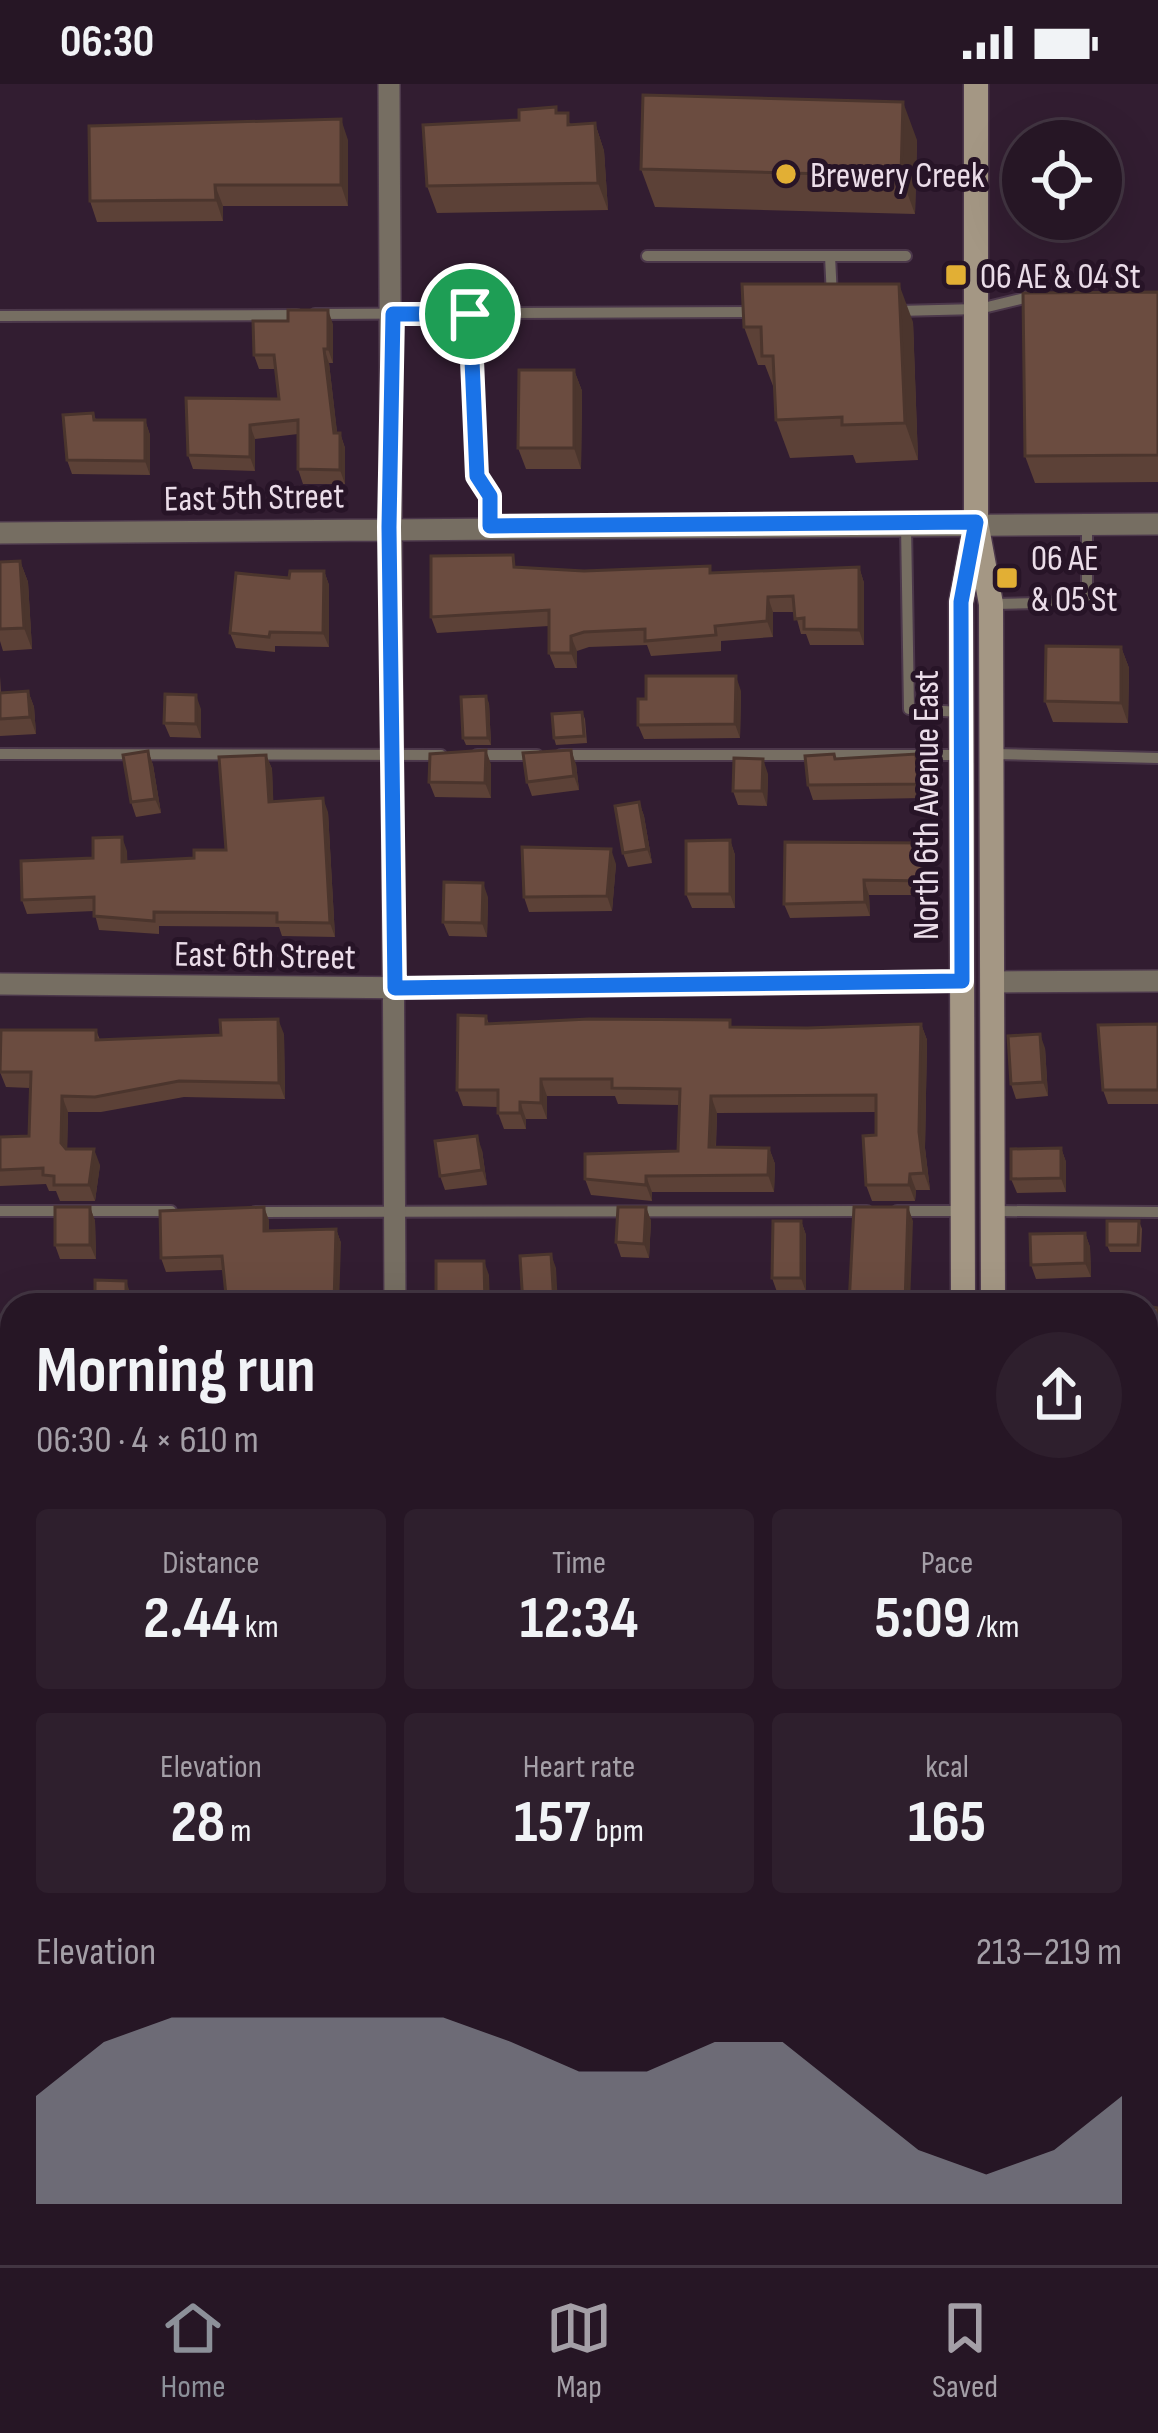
<!DOCTYPE html>
<html lang="en">
<head>
<meta charset="utf-8">
<style>
  :root { --surface:#261625; --page:#2e1f2d; --text:#f1f3f6; --muted:#a49fa7; --line:#423542; --accent:#8c9099 }
  body { margin:0; font-family:"Sofia Sans Condensed",sans-serif; background:var(--page); color:var(--text); height:100vh; display:flex; flex-direction:column; font-size:45px; white-space:nowrap }
  * { box-sizing:border-box; margin:0 }
  p { font-size:39px; color:var(--muted) }
  .icon { flex:none; width:66px; height:66px; fill:none; stroke:currentColor; stroke-width:2; stroke-linecap:round; stroke-linejoin:round }
  .map { position:relative; flex:1; overflow:hidden }
  .panel { position:absolute; left:0px; top:1209px; width:1158px; height:972px; display:flex; flex-direction:column; background:var(--surface); border-radius:36px 36px 0 0; box-shadow:0 12px 48px #0002,0 0 0 3px var(--line) }
  .panel>* { flex:none }
  .tools { position:absolute; left:1002px; top:36px; display:grid; gap:24px }
  .tools a { display:grid; place-items:center; width:120px; height:120px; border-radius:50%; background:var(--surface); box-shadow:0 12px 48px #0002,0 0 0 3px var(--line); font-size:60px }
  .pin { position:absolute; display:grid; place-items:center; width:102px; height:102px; color:#fff; margin:-51px; border:6px solid #fff; border-radius:50%; box-shadow:0 3px 12px #0007 }
  .round { display:grid; place-items:center; flex:none; width:126px; height:126px; border-radius:63px; background:var(--page) }
  .headline { display:flex; align-items:center; justify-content:space-between; height:204px; padding:0 36px }
  h1 { font-size:66px; font-weight:700; line-height:90px }
  .figures { display:grid; grid-template-columns:repeat(3,1fr); gap:18px; height:204px; padding:12px 36px }
  .figures div { display:grid; align-content:center; border-radius:12px; background:var(--page); text-align:center }
  .figures b { font-size:60px; font-weight:700 }
  .figures small { font-size:33px; font-weight:400 }
  .figures p { font-size:33px }
  .chart { height:336px; padding:24px 36px }
  .chart p { display:flex; justify-content:space-between }
  .chart svg { width:100%; height:216px; margin-top:12px; fill:var(--accent); opacity:.7 }
  .status { display:flex; justify-content:space-between; align-items:center; height:84px; padding:0 60px; background:var(--surface); direction:ltr }
  .status svg { height:33px; fill:currentColor }
  .menu { display:flex; justify-content:space-around; align-items:center; height:168px; border-top:3px solid var(--line); background:var(--surface); font-size:33px; color:var(--muted) }
  .menu a { display:grid; justify-items:center; gap:6px }
  .menu .current { color:var(--accent) }
  .map>svg:first-child { display:block }
</style>
</head>
<body>
<div class="status"><b>06:30</b><svg viewBox="0 0 49 12"><path d="M0 12V9h3v3zM5 12V6h3v6zM10 12V3h3v9zM15 12V0h3v12zM26 1h20v11H26zM47 4h2v5h-2z"/></svg></div>
<div class="map">
<svg width="1158" height="2181" viewBox="0 0 1158 2181">
  <rect width="100%" height="100%" fill="#321d31"/>
  <g fill="none" stroke-linecap="round" stroke-linejoin="round">
    <!-- lane casing -->
    <g stroke="#4c384b" stroke-width="14">
      <path id="lane" d="M647 172H830
        M832 213 830 172H906
        M897 227 979 225 1033 212
        M315 230 753 228
        M470 230 477 391 490 412V442
        M0 232 297 231
        M906 441 909 625 960 628
        M994 520 1087 518V440
        M0 670 441 671
        M993 670 1158 674
        M477 671H537
        M561 671H961
        M0 1127H171
        M897 1127H963
        M996 1127 1158 1128
        M255 1128 867 1127
        M1146 1578H1158
        M1146 2039H1158
        M0 2050H2
        M200 2169 201 2181"/>
    </g>
    <!-- street casing -->
    <g stroke="#4c384b" stroke-width="24">
      <path id="street" d="M389 0 395 1221
        M0 449 1158 440
        M992 898 1158 897
        M0 900 427 904 962 897
        M0 1362H12
        M1146 1812H1158
        M0 1822H12
        M399 2169V2181"/>
    </g>
    <!-- secondary casing -->
    <g stroke="#4c384b" stroke-width="27">
      <path id="secondary" d="M976 0V438L991 520 993 1221
        M963 1221 961 519 976 440
        M1146 1355H1158
        M982 2169V2181
        M1015 2169 1016 2181"/>
    </g>
    <!-- lane -->
    <use href="#lane" stroke="#766e62" stroke-width="10"/>
    <!-- street -->
    <use href="#street" stroke="#766e62" stroke-width="21"/>
    <!-- secondary -->
    <use href="#secondary" stroke="#a49784" stroke-width="24"/>
  </g>
  <!-- wall -->
  <path fill="#5c4137" d="M558 29 572 41 595 39 604 67 608 126 437 129 427 102 519 36Z
    M348 56V122H223V137L97 138 90 117Z
    M917 56 915 130 655 123 641 85Z
    M1158 208V398L1035 399 1025 372Z
    M913 238 918 376 856 379 853 371 790 374 776 336 775 307 765 281H758L744 243Z
    M333 240V279H329L337 349H340L345 364V400H303L298 385V350L255 355V387L193 385 188 371 279 315 276 285H259L254 271Z
    M574 286 582 307 581 385H526L518 364Z
    M93 329 96 336H145L150 351V391L72 390 67 376Z
    M20 477 28 498 32 565 3 567 0 557V478Z
    M518 483 584 487 712 489 859 483 864 499V561H810L806 550H801L795 528H773V553L721 557V567L651 572 647 561 589 563 577 567V584H555L549 569V542L437 549 431 533Z
    M324 487 329 501V563L275 562V568L236 564 230 549 289 494Z
    M1121 563 1129 584 1128 639 1053 638 1045 617Z
    M0 592 1 609 28 607 34 623 36 650 0 652Z
    M741 607 740 654 644 655 638 641 646 615Z
    M489 619 491 661H466L463 654Z
    M201 625V654L170 653 164 639Z
    M582 628 585 635 587 659 556 661 554 654Z
    M148 667 153 681 161 729 136 733 131 718Z
    M916 670 921 684 923 714 813 716 808 701 836 675Z
    M266 671 272 685 273 718 328 728 335 853 282 852 279 843 159 842V850L99 846 94 827 27 830 22 816 93 774 127 767V778L194 774 226 766Z
    M491 680V714L435 713 429 698Z
    M576 680 579 706 532 712 527 698Z
    M768 690 767 722 738 721 733 707Z
    M639 718 644 732 652 779 628 783 623 769Z
    M730 756 735 771V824H692L686 810Z
    M932 773V811H869L870 832 790 834 784 820Z
    M616 780 612 827 529 828 524 813Z
    M488 813 487 853 449 852 443 838Z
    M486 932 489 940 807 944 921 940 927 956 925 1064 930 1106H916L915 1117H872L866 1101 876 1051V1028L717 1029 716 1063 769 1064 775 1080 774 1108H652V1117L591 1111 585 1095 678 1067 679 1021 618 1020 615 1012H547V1035H526V1045H504L498 1029V1023L463 1022 457 1006Z
    M1158 940V1020H1108L1103 1006Z
    M96 946 100 956 284 950 285 1015 184 1013 101 1028H68L67 1065 100 1081 95 1117H60L56 1107H49L46 1100 0 1102V1053L29 1052 30 1004 6 1003 0 988Z
    M1045 964 1048 1012 1016 1015 1011 1000Z
    M1061 1064 1066 1078V1108L1017 1109 1011 1095Z
    M482 1066 487 1101 445 1106 440 1092Z
    M90 1123 95 1137 96 1175H60L55 1161Z
    M264 1123 269 1137V1147L336 1145 341 1159 223 1186 166 1188 161 1174Z
    M646 1123 651 1137 649 1174 621 1173 616 1158Z
    M801 1137 806 1151V1208H777L772 1194Z
    M1139 1137 1142 1145 1141 1168H1110L1107 1161Z
    M1085 1149 1090 1163 1091 1193 1036 1195 1031 1181Z
    M1146 1222 1158 1224V1292H1146Z
    M0 1399H12V1471L0 1472Z
    M1146 1406H1158V1462H1146Z
    M1146 1487H1158V1528H1146Z
    M0 1522 9 1534 10 1577 0 1579Z
    M0 1584 10 1597 11 1636H0Z
    M12 1668V1743H0V1691H11Z
    M12 1850V1910L10 1911 4 1897Z
    M1158 1881V1943H1154L1148 1925H1146V1883Z"/>
  <!-- shaded-wall -->
  <path fill="#4b352d" d="M903 18 917 56 915 130 901 92Z
    M341 35 348 56V122L341 101Z
    M595 39 604 67 608 126 598 99Z
    M215 101 223 122V137L216 116Z
    M899 200 913 238 918 376 905 339Z
    M328 226 333 240V279L328 265Z
    M324 265 329 279 339 364 334 349Z
    M574 286 582 307 581 385 574 364Z
    M145 336 150 351V391L145 377Z
    M250 341 255 355V387L250 373Z
    M340 349 345 364V400L340 386Z
    M20 477 28 498 32 565 24 544Z
    M859 483 864 499V561L859 546Z
    M324 487 329 501V563L323 549Z
    M768 513 773 528V553L767 537Z
    M571 552 577 567V584L571 569Z
    M1121 563 1129 584 1128 639 1121 619Z
    M736 592 741 607 740 654 735 640Z
    M28 607 34 623 36 650 30 633Z
    M196 611 201 625V654L196 640Z
    M486 612 489 619 491 661 488 654Z
    M486 666 491 680V714L485 699Z
    M571 666 576 680 579 706 574 692Z
    M148 667 153 681 161 729 155 715Z
    M916 670 921 684 923 714 918 700Z
    M266 671 272 685 274 732 269 718Z
    M763 675 768 690 767 722 762 707Z
    M323 714 328 728 335 853 330 839Z
    M639 718 644 732 652 779 647 765Z
    M122 753 127 767 128 792 122 778Z
    M730 756 735 771V824L730 810Z
    M927 759 932 773V811L927 797Z
    M611 765 616 780 612 827 607 812Z
    M864 796 869 811 870 832 865 818Z
    M483 799 488 813 487 853 482 839Z
    M278 935 284 950 285 1015 279 999Z
    M921 940 927 956 925 1064 930 1106 924 1089 919 1048Z
    M1040 950 1045 964 1048 1012 1043 998Z
    M541 995 547 1012V1035L541 1019Z
    M62 1012 68 1028 67 1075 61 1059Z
    M711 1012 717 1029 715 1079 709 1063Z
    M520 1018 526 1035V1045L520 1029Z
    M477 1052 482 1066 487 1101 482 1086Z
    M769 1064 775 1080 774 1108 768 1091Z
    M1061 1064 1066 1078V1108L1061 1094Z
    M94 1065 100 1081 95 1117 89 1101Z
    M910 1090 916 1106 915 1117 909 1101Z
    M646 1092 652 1108V1117L646 1101Z
    M90 1123 95 1137 96 1175 90 1161Z
    M264 1123 269 1137V1161L264 1147Z
    M646 1123 651 1137 649 1174 644 1160Z
    M908 1123 913 1137 910 1221H905Z
    M801 1137 806 1151V1208L801 1194Z
    M336 1145 341 1159 339 1221H334Z
    M1085 1149 1090 1163 1091 1193 1085 1179Z
    M551 1170 556 1184 558 1221H554Z
    M484 1177 489 1191 490 1221H485Z
    M126 1197 131 1211V1221H126Z
    M4 1522 9 1534 10 1577 5 1565Z
    M6 1584 10 1597 11 1636 7 1624Z
    M128 2169H136L137 2181H128Z
    M656 2169H662L661 2181H656Z"/>
  <!-- building -->
  <path fill="#6b4c40" stroke="#4b352d" stroke-width="3" d="M643 11 903 18 901 92 641 85Z
    M556 23V29H568V41L595 39 598 99 427 102 423 41 519 36V26Z
    M341 35V101H215L216 116 90 117 89 42Z
    M742 200H899L905 339 842 341V333L776 336 773 272H762L761 243H744Z
    M1158 208V371L1025 372 1023 209Z
    M288 226H328V265H324L334 349H340V386L298 385V336L250 341V373L188 371 186 314 279 315 274 271H254L253 237H288Z
    M519 286H574V364H518Z
    M93 329 94 336H145V377L67 376 63 331Z
    M513 471 514 483 584 487 710 482V489L859 483V546L804 545V534L795 535 793 512 768 513 767 537 715 542 716 551 645 557V545L584 548 571 552V569H549V526L431 533V472Z
    M20 477 24 544 0 545V478Z
    M290 487H324L323 549 270 548 269 553 230 549 236 489 289 494Z
    M1046 562 1121 563V619L1045 617Z
    M646 592H736L735 640 638 641V615H646Z
    M28 607 30 633 0 635V609Z
    M165 610 196 611V640L164 639Z
    M486 612 488 654H463L461 613Z
    M582 628 584 652 554 654 552 630Z
    M486 666 485 699 429 698 430 670Z
    M571 666 574 692 527 698 523 669Z
    M148 667 155 715 131 718 123 671Z
    M834 670 835 675 916 670 918 700 808 701 805 672Z
    M266 671 269 718 323 714 330 839 277 838V829L154 828V837L94 832V813L22 816 21 777 93 774V754L122 753V778L194 774V766H226L219 673Z
    M734 674 763 675 762 707H733Z
    M639 718 647 765 623 769 615 722Z
    M730 756V810H686V757Z
    M785 758 927 759V797L864 796 865 818 784 820Z
    M522 763 611 765 607 812 524 813Z
    M444 798 483 799 482 839 443 838Z
    M458 931 486 932V940L589 935 730 936V943L807 944 921 940 919 1048 924 1089 910 1090 909 1101H866L863 1052 876 1051V1011L711 1012 709 1063 769 1064 768 1091 646 1092V1101L585 1095V1070L678 1067 680 1005 612 1004V995H541V1019L520 1018V1029H498V1006H457Z
    M278 935 279 999 179 997 95 1013 62 1012 61 1059 66 1065H94L89 1101H54V1092L43 1091V1084L0 1086V1053L29 1052 31 988H0L1 946H96V956L221 951 220 936Z
    M1158 940V1006H1103L1098 941Z
    M1040 950 1043 998 1011 1000 1008 952Z
    M477 1052 482 1086 440 1092 435 1057Z
    M1061 1064V1094L1011 1095V1065Z
    M55 1123H90V1161H55Z
    M264 1123V1147L336 1145 334 1221H227L222 1172 161 1174 160 1127Z
    M618 1123H646L644 1160 616 1158Z
    M854 1123H908L905 1221H849Z
    M773 1137H801V1194H772Z
    M1107 1137H1139L1138 1161H1107Z
    M1085 1149V1179L1031 1181 1030 1150Z
    M551 1170 554 1220 523 1221 520 1172Z
    M436 1177H484L485 1221H436Z
    M95 1196 126 1197V1221H50L49 1217 95 1212Z
    M1146 1222 1158 1224V1279H1146Z
    M0 1399H12V1455H0Z
    M1146 1406H1158V1443H1146Z
    M1146 1487H1158V1510H1146Z
    M0 1522H4L5 1565 0 1566Z
    M0 1584H6L7 1624H0Z
    M11 1668 12 1729H0V1691H11Z
    M1155 1672H1158V1730H1155Z
    M12 1850V1895L4 1897 0 1874V1852Z
    M1158 1881V1928L1149 1929 1146 1912V1883Z
    M12 2119V2169H128V2181H0V2120Z
    M267 2169H311L312 2181H268Z
    M448 2169H510L511 2181H447Z
    M621 2169H656V2181H621Z
    M763 2169H802L803 2181H764Z"/>
  <g fill="none" stroke-linecap="round" stroke-linejoin="round">
    <!-- route casing -->
    <g stroke="#fff" stroke-width="24">
      <path id="route" d="M393 230H470L477 392 490 412V442L976 438 961 518 962 897 395 904 389 443Z"/>
    </g>
    <!-- route -->
    <use href="#route" stroke="#1a73e8" stroke-width="15"/>
  </g>
  <!-- markers -->
  <g fill="#e2af34" stroke="#271427" stroke-width="4.5">
    <circle cx="786" cy="90" r="12"/>
    <rect x="944" y="179" width="24" height="24" rx="6"/>
    <rect x="995" y="482" width="24" height="24" rx="6"/>
  </g>
  <g text-anchor="middle" stroke-width="10" stroke-linejoin="round" paint-order="stroke">
    <!-- poi labels -->
    <g font-size="36" fill="#ebdde9" stroke="#271427" text-anchor="start">
      <text x="810" y="103">Brewery Creek</text>
      <text x="980" y="204">06 AE &amp; 04 St</text>
      <text x="1031" y="486">06 AE<tspan x="1031" dy="41">&amp; 05 St</tspan></text>
    </g>
    <!-- street labels -->
    <g font-size="36" fill="#ebdde9" stroke="#271427">
      <text transform="translate(254 412) rotate(-1)" y="13">East 5th Street</text>
      <text transform="translate(925 721) rotate(-90)" y="13">North 6th Avenue East</text>
      <text transform="translate(265 870) rotate(1)" y="13">East 6th Street</text>
    </g>
  </g>
</svg>
<div class="tools">
<a><svg class="icon" aria-label="locate" viewBox="0 0 24 24"><circle cx="12" cy="12" r="6"/><path d="M12 2v4M12 18v4M2 12h4M18 12h4"/></svg></a>
</div>
<div class="pin" style="left:470px;top:230px;background:#1e9e55"><svg class="icon" aria-label="arrive" viewBox="0 0 24 24"><path d="M6 21V4h12l-3 4 3 4H6"/></svg></div>
<section class="panel">
<div class="headline"><div><h1>Morning run</h1><p>06:30 · 4 × 610 m</p></div><a class="round"><svg class="icon" aria-label="share" viewBox="0 0 24 24"><path d="M12 15V3M7 8l5-5 5 5M5 13v7h14v-7"/></svg></a></div>
<div class="figures">
<div><p>Distance</p><b>2.44<small> km</small></b></div>
<div><p>Time</p><b>12:34</b></div>
<div><p>Pace</p><b>5:09<small> /km</small></b></div>
</div>
<div class="figures">
<div><p>Elevation</p><b>28<small> m</small></b></div>
<div><p>Heart rate</p><b>157<small> bpm</small></b></div>
<div><p>kcal</p><b>165</b></div>
</div>
<div class="chart"><p><span>Elevation</span>213–219 m</p>
<svg viewBox="0 0 160 44" preserveAspectRatio="none"><path d="M0 44V22L10 11L20 6L30 6L40 6L50 6L60 6L70 11L80 17L90 17L100 11L110 11L120 22L130 33L140 38L150 33L160 22V44z"/></svg>
</div>
</section>
</div>
<nav class="menu">
<a class="current"><svg class="icon" aria-label="home" viewBox="0 0 24 24"><path d="M3 11l9-7 9 7M6 9v11h12V9"/></svg>Home</a>
<a><svg class="icon" aria-label="map" viewBox="0 0 24 24"><path d="M3 6l6-2 6 2 6-2v14l-6 2-6-2-6 2zM9 4v14M15 6v14"/></svg>Map</a>
<a><svg class="icon" aria-label="saved" viewBox="0 0 24 24"><path d="M7 4h10v16l-5-4-5 4z"/></svg>Saved</a>
</nav>
</body>
</html>
